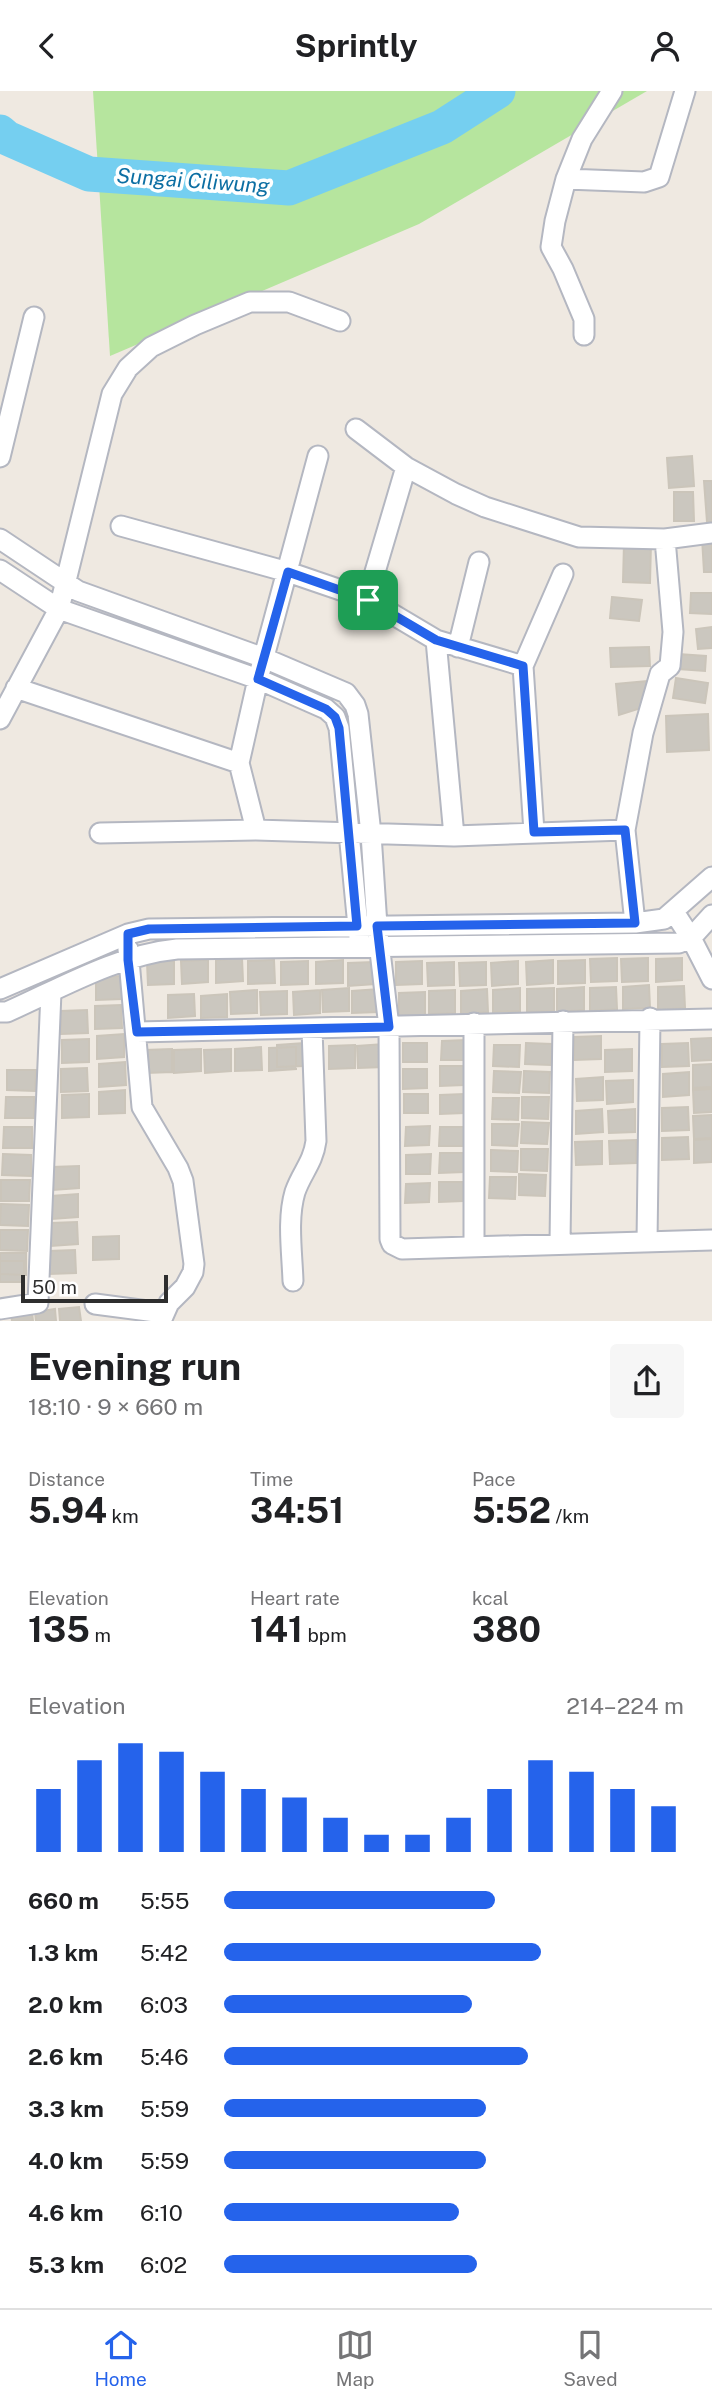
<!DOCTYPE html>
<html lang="en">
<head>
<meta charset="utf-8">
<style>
  :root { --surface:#fff; --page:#f6f6f6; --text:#202124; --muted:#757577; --line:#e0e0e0; --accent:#2563eb }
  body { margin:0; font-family:"Public Sans",sans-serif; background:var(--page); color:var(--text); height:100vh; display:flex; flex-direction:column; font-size:26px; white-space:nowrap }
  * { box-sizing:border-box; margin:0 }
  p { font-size:23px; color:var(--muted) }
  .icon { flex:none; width:38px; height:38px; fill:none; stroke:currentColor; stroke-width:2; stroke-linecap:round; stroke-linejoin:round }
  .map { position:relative; height:1230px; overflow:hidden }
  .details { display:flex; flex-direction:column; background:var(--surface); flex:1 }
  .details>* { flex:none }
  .scale { position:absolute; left:21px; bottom:18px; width:147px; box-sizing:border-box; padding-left:7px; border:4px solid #2e2e2e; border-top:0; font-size:19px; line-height:24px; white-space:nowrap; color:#2e2e2e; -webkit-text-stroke:5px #fff; paint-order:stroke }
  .pin { position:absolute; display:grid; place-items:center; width:60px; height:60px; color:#fff; margin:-30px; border-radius:14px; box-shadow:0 4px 10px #0006 }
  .round { display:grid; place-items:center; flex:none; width:74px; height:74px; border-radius:7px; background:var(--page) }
  .headline { display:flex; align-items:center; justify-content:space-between; height:119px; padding:0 28px }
  h1 { font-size:38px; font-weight:700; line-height:52px }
  .stats { display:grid; grid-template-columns:repeat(3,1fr); gap:10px; height:119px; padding:7px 28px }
  .stats div { display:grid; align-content:center }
  .stats b { font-size:35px; font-weight:700 }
  .stats small { font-size:19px; font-weight:400 }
  .stats p { font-size:19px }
  .chart { height:196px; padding:14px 28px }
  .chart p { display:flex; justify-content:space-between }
  .chart svg { width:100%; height:126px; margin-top:7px; stroke:var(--accent); stroke-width:6 }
  ul { padding:0 28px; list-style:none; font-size:23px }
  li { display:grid; grid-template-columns:112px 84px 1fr; align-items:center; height:52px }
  li i { height:18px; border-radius:9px; background:var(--accent) }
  header { display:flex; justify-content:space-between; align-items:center; height:91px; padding:0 28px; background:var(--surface); font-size:32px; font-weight:700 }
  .menu { display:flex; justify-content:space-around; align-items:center; height:98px; border-top:2px solid var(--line); background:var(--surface); font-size:19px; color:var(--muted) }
  .menu a { display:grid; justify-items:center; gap:4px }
  .menu .active { color:var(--accent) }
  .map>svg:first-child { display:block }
</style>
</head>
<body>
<header><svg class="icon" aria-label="back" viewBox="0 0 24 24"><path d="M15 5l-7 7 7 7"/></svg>Sprintly<svg class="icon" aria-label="person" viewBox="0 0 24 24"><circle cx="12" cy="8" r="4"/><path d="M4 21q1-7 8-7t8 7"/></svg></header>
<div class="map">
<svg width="712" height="1230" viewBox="0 0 712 1230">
  <rect width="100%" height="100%" fill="#efe9e1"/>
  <!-- green -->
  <path fill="#b6e59e" d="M93 0H647L419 133 110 265Z"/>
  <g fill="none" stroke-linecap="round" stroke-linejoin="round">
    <!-- river -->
    <path stroke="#75cff0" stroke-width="35" d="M0 41 7 47 89 83 289 97 442 36 498 0"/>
  </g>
  <!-- building -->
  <path fill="#cbc7bf" stroke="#cbc5ba" stroke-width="2" d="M692 365 694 395 669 397 667 367Z
    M704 390H712V431H707Z
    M674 401H693L694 430H674Z
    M712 446V481H704L702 447Z
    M624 452H651L650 492 623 491Z
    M691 502H712V523L690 522Z
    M612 506 642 509 639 530 610 527Z
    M712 536V557L698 558 696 538Z
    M649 556 650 575 611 576 610 557Z
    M678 563 706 565 705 580 678 578Z
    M676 587 708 592 705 612 673 607Z
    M649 590 641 617 619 624 616 593Z
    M708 623 709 659 667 661 666 625Z
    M242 867 243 890 216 892V869Z
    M617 867V890L591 891 590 868Z
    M648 867V890L622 891 621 868Z
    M682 867V889L656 891V868Z
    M208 869V891L182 893 181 870Z
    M274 869 275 892 248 893V870Z
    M343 869V892L316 893V871Z
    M553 869V892L527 894 526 871Z
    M585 869V892L558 893V870Z
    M174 870V893L148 894 147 871Z
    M308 870V893L281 894V871Z
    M422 870V893L396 894V871Z
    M518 870V893L492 895 491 872Z
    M374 871 375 893 348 895V872Z
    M454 871V894L428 895 427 872Z
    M486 871V894L460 895 459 872Z
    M122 885V908L96 909V886Z
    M649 894 650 917 623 918V896Z
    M684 895 685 917 658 919V896Z
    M584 896V919L557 921V898Z
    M616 896 617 918 590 920V897Z
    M349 897V920L323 921 322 899Z
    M520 897V920L493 921V899Z
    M554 897V920L527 921V898Z
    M379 898V921L352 922V900Z
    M487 898 488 921 461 923V900Z
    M257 899V922L231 923 230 901Z
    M320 899V922L294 924 293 901Z
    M455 899V922L429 923V900Z
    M287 900V923L261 924 260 901Z
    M425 901V924L399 925V902Z
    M194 903 195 925 168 927V904Z
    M227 903V926L201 927V905Z
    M121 914 122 937 95 938V915Z
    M87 919 88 942 61 943V920Z
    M124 943V966L97 968V945Z
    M601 945V968L574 969V946Z
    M712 947V969L692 970 691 948Z
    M89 948V971L62 972V949Z
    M466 949 465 969H441L442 950Z
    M304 952V975L277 976V954Z
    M403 952H427V971H403Z
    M526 952 552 953 551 974 525 973Z
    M688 952 689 975 662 976V953Z
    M384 953V976L358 977 357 955Z
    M355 954V977L329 978V955Z
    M494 954H520L519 976 493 975Z
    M261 956 262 979 235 980V958Z
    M296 956V978L269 980V957Z
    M172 958V981L146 982 145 959Z
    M201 958V980L174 982V959Z
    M231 958V980L205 982 204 959Z
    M632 958V980L605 981V959Z
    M125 971 126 994 99 996V973Z
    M712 973V996L693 997V974Z
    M440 975H464V994L440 995Z
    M87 977 88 1000 61 1001V978Z
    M403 978H427V997L403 998Z
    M7 979H36L35 1000 7 999Z
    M494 980 521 981 519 1002 493 1001Z
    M524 980 550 981 549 1002 523 1001Z
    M689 981V1004L663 1006V983Z
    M603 986V1009L577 1010 576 988Z
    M633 989V1011L607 1013 606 990Z
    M712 998V1021L694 1022 693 999Z
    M125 999V1022L99 1023V1001Z
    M89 1003V1026L62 1027V1004Z
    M404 1003H428V1022H404Z
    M464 1003V1022L440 1023V1004Z
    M6 1006H34V1027H5Z
    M522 1006H549L548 1028 522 1027Z
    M493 1007H519L518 1029 492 1028Z
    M688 1016 689 1039 662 1040V1017Z
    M602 1018 603 1041 576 1043V1020Z
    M635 1018V1041L609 1042 608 1020Z
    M712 1024V1047L694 1048 693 1025Z
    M522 1031 549 1032 547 1053 521 1052Z
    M492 1033H519L517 1055 492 1054Z
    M430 1035 429 1054 405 1055 406 1036Z
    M4 1036H32V1057H3Z
    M440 1036H464L463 1055H439Z
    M688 1046 689 1068 662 1069V1047Z
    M712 1048V1071L694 1072V1049Z
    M636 1049V1072L610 1073 609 1050Z
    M602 1050V1073L576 1074 575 1051Z
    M521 1058H548L547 1080 521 1079Z
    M491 1059 518 1060 517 1081 491 1080Z
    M440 1062H464V1081L439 1082Z
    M3 1063 31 1064V1085L2 1084Z
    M431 1063 430 1083H406V1064Z
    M79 1075V1097L53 1099 52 1076Z
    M519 1083 546 1084 545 1105 519 1104Z
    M490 1086H516L515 1108 489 1107Z
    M1 1089H30L29 1110H1Z
    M439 1091H463V1110L439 1111Z
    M430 1092 429 1111 405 1112 406 1093Z
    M78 1103V1126L52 1128 51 1105Z
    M1 1113 29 1114 28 1135 0 1134Z
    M77 1131 78 1153 51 1155V1132Z
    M0 1139H28L27 1160 0 1159Z
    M119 1145V1168L93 1169V1146Z
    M75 1159 76 1182 49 1183V1160Z
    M0 1162H26V1184L0 1183Z
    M0 1170H24V1191H0Z
    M79 1216 81 1230H60L59 1218Z
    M55 1218 56 1230H36L35 1221Z
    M32 1221 33 1230H12L11 1223Z"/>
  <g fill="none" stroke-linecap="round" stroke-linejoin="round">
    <!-- street casing -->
    <g stroke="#b4b7c1" stroke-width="23">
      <path id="street" d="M566 88 644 91 659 86 685 0
        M584 244V228L563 178 551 156 555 130 566 88 582 48 612 0
        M356 338 406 376 456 403 485 416 579 446 665 448
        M0 366 34 226
        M121 435 288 481 367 508 436 549 523 575
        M0 448 78 500 264 567 346 602 355 614 358 623 371 743 377 835 389 936 390 1148 392 1153 402 1158 712 1149
        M0 479 59 518 258 588 326 618 335 626 339 637 359 846
        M367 508 406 376
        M436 549 454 745
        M458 556 479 471
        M16 597 239 672
        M0 628 59 518 112 303 128 277 151 256 195 234 250 211H289L340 230
        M256 739 239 672 258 588 318 365
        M534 741 523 575 563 483
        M100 742 256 739 454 745 625 739
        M674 821 691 847 712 888
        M635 832 625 739 643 642 660 583 670 575 673 541 665 448 712 442
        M128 858 142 1016 178 1077 183 1090 194 1173 193 1181 185 1196 169 1212 161 1230
        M0 898 128 843 149 838 635 832 664 828 712 786
        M0 921H7C61 897 117 864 177 858L679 852 691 847 712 824
        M137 941 712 928
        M647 1151 650 927
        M560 1152 563 930
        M474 1156V932
        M293 1190C292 1161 287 1128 295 1101 302 1081 313 1072 316 1050L312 938
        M95 1213 163 1222
        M0 1218 38 1212 51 901"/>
    </g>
    <!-- street -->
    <use href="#street" stroke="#fff" stroke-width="19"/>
  </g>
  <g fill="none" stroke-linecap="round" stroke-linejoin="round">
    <!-- route casing -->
    <g stroke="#fff" stroke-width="14">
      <path id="route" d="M288 481 368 509 436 549 523 575 534 741 625 739 635 832 377 835 389 936 137 941 128 869V843L149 838 357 835 339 637 335 626 326 618 258 588Z"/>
    </g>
    <!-- route -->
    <use href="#route" stroke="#2563eb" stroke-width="9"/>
  </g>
  <g text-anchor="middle" stroke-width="7" stroke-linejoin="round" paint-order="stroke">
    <!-- water labels -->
    <g font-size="21" font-style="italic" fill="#0d6fa3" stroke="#fff">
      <text transform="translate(193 90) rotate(4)" y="7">Sungai Ciliwung</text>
    </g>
  </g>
</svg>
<div class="scale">50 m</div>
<div class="pin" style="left:368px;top:509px;background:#1e9e55"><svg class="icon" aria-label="arrive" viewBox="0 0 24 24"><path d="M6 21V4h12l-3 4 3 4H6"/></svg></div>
</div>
<section class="details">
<div class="headline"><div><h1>Evening run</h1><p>18:10 · 9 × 660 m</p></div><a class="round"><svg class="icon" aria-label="share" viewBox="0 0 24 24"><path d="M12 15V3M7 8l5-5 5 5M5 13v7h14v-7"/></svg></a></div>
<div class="stats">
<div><p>Distance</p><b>5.94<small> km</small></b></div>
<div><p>Time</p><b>34:51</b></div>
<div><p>Pace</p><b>5:52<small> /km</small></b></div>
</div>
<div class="stats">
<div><p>Elevation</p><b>135<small> m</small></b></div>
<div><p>Heart rate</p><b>141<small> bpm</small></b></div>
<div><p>kcal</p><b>380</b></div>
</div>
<div class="chart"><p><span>Elevation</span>214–224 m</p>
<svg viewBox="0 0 160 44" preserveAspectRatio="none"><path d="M5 44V22M15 44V12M25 44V6M35 44V9M45 44V16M55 44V22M65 44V25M75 44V32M85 44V38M95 44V38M105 44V32M115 44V22M125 44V12M135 44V16M145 44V22M155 44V28"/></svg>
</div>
<ul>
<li><b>660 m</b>5:55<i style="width:59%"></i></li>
<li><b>1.3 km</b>5:42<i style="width:69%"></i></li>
<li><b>2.0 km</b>6:03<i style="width:54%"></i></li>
<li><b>2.6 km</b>5:46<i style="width:66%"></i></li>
<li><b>3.3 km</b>5:59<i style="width:57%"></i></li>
<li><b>4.0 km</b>5:59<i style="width:57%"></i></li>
<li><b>4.6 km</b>6:10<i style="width:51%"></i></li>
<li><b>5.3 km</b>6:02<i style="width:55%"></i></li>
</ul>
</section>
<nav class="menu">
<a class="active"><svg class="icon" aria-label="home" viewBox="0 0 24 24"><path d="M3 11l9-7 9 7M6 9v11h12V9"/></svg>Home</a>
<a><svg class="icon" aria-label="map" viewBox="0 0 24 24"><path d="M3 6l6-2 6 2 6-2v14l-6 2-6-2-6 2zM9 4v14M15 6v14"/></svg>Map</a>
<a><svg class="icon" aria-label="saved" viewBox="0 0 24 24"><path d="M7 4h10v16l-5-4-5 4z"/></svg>Saved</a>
</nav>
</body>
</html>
